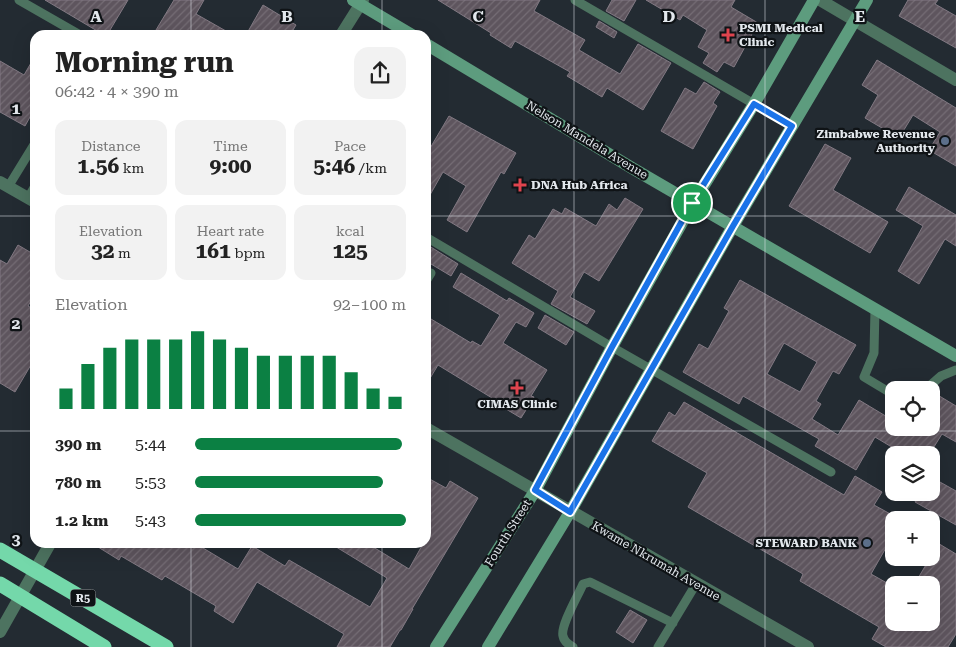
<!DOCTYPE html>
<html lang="en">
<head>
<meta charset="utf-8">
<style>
  :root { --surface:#fff; --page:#f2f2f2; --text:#222; --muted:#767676; --accent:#0b8043 }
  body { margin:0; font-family:"Roboto Serif",serif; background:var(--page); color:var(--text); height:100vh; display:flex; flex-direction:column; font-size:19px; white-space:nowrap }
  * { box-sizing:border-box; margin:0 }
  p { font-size:16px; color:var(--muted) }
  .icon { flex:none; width:28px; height:28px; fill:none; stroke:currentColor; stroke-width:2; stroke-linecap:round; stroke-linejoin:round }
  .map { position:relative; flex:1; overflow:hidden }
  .sheet { position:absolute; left:30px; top:30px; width:401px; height:518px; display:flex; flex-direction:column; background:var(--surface); border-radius:15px; box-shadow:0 5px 20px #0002 }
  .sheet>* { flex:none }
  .controls { position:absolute; left:885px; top:381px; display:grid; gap:10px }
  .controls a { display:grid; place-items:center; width:55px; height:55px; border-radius:10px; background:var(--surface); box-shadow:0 5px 20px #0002; font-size:25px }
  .pin { position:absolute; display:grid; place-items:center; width:42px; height:42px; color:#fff; margin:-21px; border:2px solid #fff; border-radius:50%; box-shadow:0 1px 5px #0007 }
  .round { display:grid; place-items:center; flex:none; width:52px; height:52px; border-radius:15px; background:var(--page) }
  .headline { display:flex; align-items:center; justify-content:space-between; height:85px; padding:0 25px }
  h1 { font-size:28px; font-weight:700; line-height:38px }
  .figures { display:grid; grid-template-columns:repeat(3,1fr); gap:8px; height:85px; padding:5px 25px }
  .figures div { display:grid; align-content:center; border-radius:12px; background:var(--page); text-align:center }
  .figures b { font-size:21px; font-weight:700 }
  .figures small { font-size:14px; font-weight:400 }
  .figures p { font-size:14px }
  .chart { height:140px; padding:10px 25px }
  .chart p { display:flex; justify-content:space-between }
  .chart svg { width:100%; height:90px; margin-top:5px; stroke:var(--accent); stroke-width:6 }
  ul { padding:0 25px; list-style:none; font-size:16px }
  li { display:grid; grid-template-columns:80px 60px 1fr; align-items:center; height:38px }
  li i { height:12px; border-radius:6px; background:var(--accent) }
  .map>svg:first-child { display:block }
</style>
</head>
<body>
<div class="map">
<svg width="956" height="647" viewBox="0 0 956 647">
  <defs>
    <pattern id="building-hatch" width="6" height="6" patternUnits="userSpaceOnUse" patternTransform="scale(1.25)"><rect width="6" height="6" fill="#5e555e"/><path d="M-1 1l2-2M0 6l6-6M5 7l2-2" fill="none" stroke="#756d75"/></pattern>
  </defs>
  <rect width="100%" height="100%" fill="#232b32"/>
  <!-- building -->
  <path fill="url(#building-hatch)" stroke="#827983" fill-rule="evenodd" d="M45 0H128L107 35H104Z
    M174 0H204L196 14 233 35H153Z
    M438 0H540L534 11 585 40 579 50 620 74 638 44 671 63 643 110 607 88 602 97 567 76 570 72 515 41 511 48 490 35 491 33Z
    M612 0H636L624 21 606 11Z
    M646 0H735L731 7 758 23 734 67 724 62 717 72 703 63 709 53 698 47 707 30 683 15 680 20Z
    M908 0H938L935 4 956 16V48L899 16Z
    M263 5 296 25 290 35H246Z
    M599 21 617 32 614 38 596 27Z
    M35 56V108L25 126 0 112V61L24 75Z
    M877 60 956 108V166L929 150 940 132 913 115 899 138 865 118 878 95 862 85Z
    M704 82 720 92 713 103 717 106 693 149 661 131 685 88 696 94Z
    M449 116 516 153 504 174 501 172 467 232 447 220 466 186 443 172 426 202V155Z
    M825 144 851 158 833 190 888 222 870 253 789 206Z
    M909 187 956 215V246L945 239 919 284 898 271 923 226 896 210Z
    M625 198 643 209 599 281 584 272 570 297 595 311 587 324 551 304 558 291 512 263 529 235 535 239 553 209 562 214 565 208 596 226 609 204 617 210Z
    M426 244 458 264 451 276 426 261Z
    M18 245 35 255V294L28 306 35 310V358L15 392 0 383V260L7 264Z
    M461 273 507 301 509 298 534 313 526 327 516 322 503 343 547 370 531 396 534 397 521 418 491 400 492 398 438 365 426 385V316L471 343 472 341 481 346 500 315 453 287Z
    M740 280 856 345 839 374 833 371 816 401 821 404 812 419 838 435 859 400 894 421V428H931V403L936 394 956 406V442L942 434 929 455H905L875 437 856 470 815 446 819 439 743 396 739 404 683 372 699 344 708 349 729 311 724 308ZM784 343 817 362 800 392 767 374Z
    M545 315 574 332 566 345 538 328Z
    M684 402 844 495 855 476 882 492 874 505 894 516V550L887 546 871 574 894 587V622H931V585H914L930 558H931V539L956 554V634L948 647H886L872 639 879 627 800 581 803 574 688 507 707 473 652 441 669 412 675 416Z
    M426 477 446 488 450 481 478 498 412 609H413L401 630H400L390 647H337L344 634 257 582 233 623 214 611 216 606 165 576 162 580 121 556 119 560 90 542H193L238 569 252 546 285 566 289 560 370 607 387 578 328 542H365L409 569 424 542H426Z
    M931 477 956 491V525L915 502 921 492H931Z
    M630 610 647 620 633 643 616 632Z"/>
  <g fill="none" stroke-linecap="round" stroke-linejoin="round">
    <!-- lane -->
    <path stroke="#4d7360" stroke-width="9" d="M19 0 80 35
      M575 0 792 126
      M8 187 35 143
      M28 198 35 186
      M426 237 612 347 831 472
      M426 281 431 273
      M875 309 874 353 864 377 894 395
      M925 390 941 376 956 370
      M573 647C569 645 564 641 563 636 560 626 579 594 583 584L590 582 673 623
      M658 647 696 584"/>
    <!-- street -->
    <path stroke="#4d7360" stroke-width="12" d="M820 0 956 80
      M341 35 363 0
      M0 182 35 202
      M426 428 808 647
      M0 632 51 542"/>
    <!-- secondary -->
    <path stroke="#5d9c7e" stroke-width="12" d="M353 0 412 35
      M426 44 632 168 956 356
      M436 647 535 491 612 347 693 203 754 104 814 0
      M488 647 570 512 733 226 867 0"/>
    <!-- highway -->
    <path stroke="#74d8aa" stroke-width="15" d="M0 550 166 647
      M0 584 104 647"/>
  </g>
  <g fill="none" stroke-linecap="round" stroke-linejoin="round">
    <!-- route casing -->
    <g stroke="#fff" stroke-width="10">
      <path id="route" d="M754 104 792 126 733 226 570 512 535 490 612 347 692 203Z"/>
    </g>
    <!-- route -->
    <use href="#route" stroke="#1a73e8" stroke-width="6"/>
  </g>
  <!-- grid -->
  <path fill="none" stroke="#e3e8ed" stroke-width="1" stroke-opacity="0.55" d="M191 0V35M382 0V35M574 0V647M765 0V647M0 216H35M426 216H956M0 431H35M426 431H956M191 542V647M382 542V647"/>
  <!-- markers -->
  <g fill="#e0444e" stroke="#0f1316" stroke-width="2">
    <path d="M725.5 27.5h5v5h5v5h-5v5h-5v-5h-5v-5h5z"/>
    <path d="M517.5 177.5h5v5h5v5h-5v5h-5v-5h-5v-5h5z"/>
    <path d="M514.5 380.5h5v5h5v5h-5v5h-5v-5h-5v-5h5z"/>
  </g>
  <g fill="#5c6f8a" stroke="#0f1316" stroke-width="2">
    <circle cx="945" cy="141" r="5"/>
    <circle cx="867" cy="543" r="5"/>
  </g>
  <g text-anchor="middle" stroke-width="4.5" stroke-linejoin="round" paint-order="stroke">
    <!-- shield labels -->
    <rect fill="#0f1316" stroke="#a3a8ac" stroke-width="1" x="70.5" y="589.5" width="25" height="17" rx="4"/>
    <g font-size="11" font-weight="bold" fill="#e3e8ed">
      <text x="83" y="602">R5</text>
    </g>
    <!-- poi labels -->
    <g font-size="12" font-weight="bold" fill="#e3e8ed" stroke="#0f1316" text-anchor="start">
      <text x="739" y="32">PSMI Medical<tspan x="739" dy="14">Clinic</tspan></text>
      <text x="935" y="138" text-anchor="end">Zimbabwe Revenue<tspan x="935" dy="14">Authority</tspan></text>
      <text x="531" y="189">DNA Hub Africa</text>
      <text x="517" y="408" text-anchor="middle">CIMAS Clinic</text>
      <text x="857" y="547" text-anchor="end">STEWARD BANK</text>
    </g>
    <!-- street labels -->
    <g font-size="12" fill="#e3e8ed" stroke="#0f1316">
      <text transform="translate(587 140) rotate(31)" y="4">Nelson Mandela Avenue</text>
      <text transform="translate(508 533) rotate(-58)" y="4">Fourth Street</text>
      <text transform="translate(656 561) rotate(30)" y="4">Kwame Nkrumah Avenue</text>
    </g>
  </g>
  <g font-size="16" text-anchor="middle" font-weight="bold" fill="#e3e8ed" stroke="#0f1316" stroke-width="4.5" stroke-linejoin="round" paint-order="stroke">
    <text x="96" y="22">A</text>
    <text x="287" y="22">B</text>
    <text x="478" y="22">C</text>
    <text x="669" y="22">D</text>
    <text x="860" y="22">E</text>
    <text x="16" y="114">1</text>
    <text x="16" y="329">2</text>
    <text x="16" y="545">3</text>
  </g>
</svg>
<div class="controls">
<a><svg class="icon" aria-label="locate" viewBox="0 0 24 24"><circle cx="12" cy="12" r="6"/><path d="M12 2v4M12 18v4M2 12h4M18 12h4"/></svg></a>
<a><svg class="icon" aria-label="layers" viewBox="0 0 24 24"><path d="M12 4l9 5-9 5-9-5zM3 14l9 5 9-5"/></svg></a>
<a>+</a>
<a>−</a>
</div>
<div class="pin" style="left:692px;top:203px;background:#1e9e55"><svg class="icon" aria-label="arrive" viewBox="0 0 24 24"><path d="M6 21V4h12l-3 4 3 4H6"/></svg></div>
<section class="sheet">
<div class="headline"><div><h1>Morning run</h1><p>06:42 · 4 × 390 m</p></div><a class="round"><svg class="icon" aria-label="share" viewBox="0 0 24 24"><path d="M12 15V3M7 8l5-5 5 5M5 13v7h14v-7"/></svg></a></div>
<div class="figures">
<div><p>Distance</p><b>1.56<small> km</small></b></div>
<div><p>Time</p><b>9:00</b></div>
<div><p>Pace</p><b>5:46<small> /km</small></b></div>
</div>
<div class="figures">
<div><p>Elevation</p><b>32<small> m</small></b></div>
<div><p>Heart rate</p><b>161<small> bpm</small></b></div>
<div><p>kcal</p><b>125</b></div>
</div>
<div class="chart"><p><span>Elevation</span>92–100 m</p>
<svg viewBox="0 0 160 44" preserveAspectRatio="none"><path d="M5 44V34M15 44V22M25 44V14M35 44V10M45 44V10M55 44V10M65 44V6M75 44V10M85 44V14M95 44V18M105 44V18M115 44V18M125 44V18M135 44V26M145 44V34M155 44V38"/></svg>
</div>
<ul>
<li><b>390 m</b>5:44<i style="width:98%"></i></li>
<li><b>780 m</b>5:53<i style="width:89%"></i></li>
<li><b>1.2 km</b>5:43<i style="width:100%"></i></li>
</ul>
</section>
</div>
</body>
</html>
